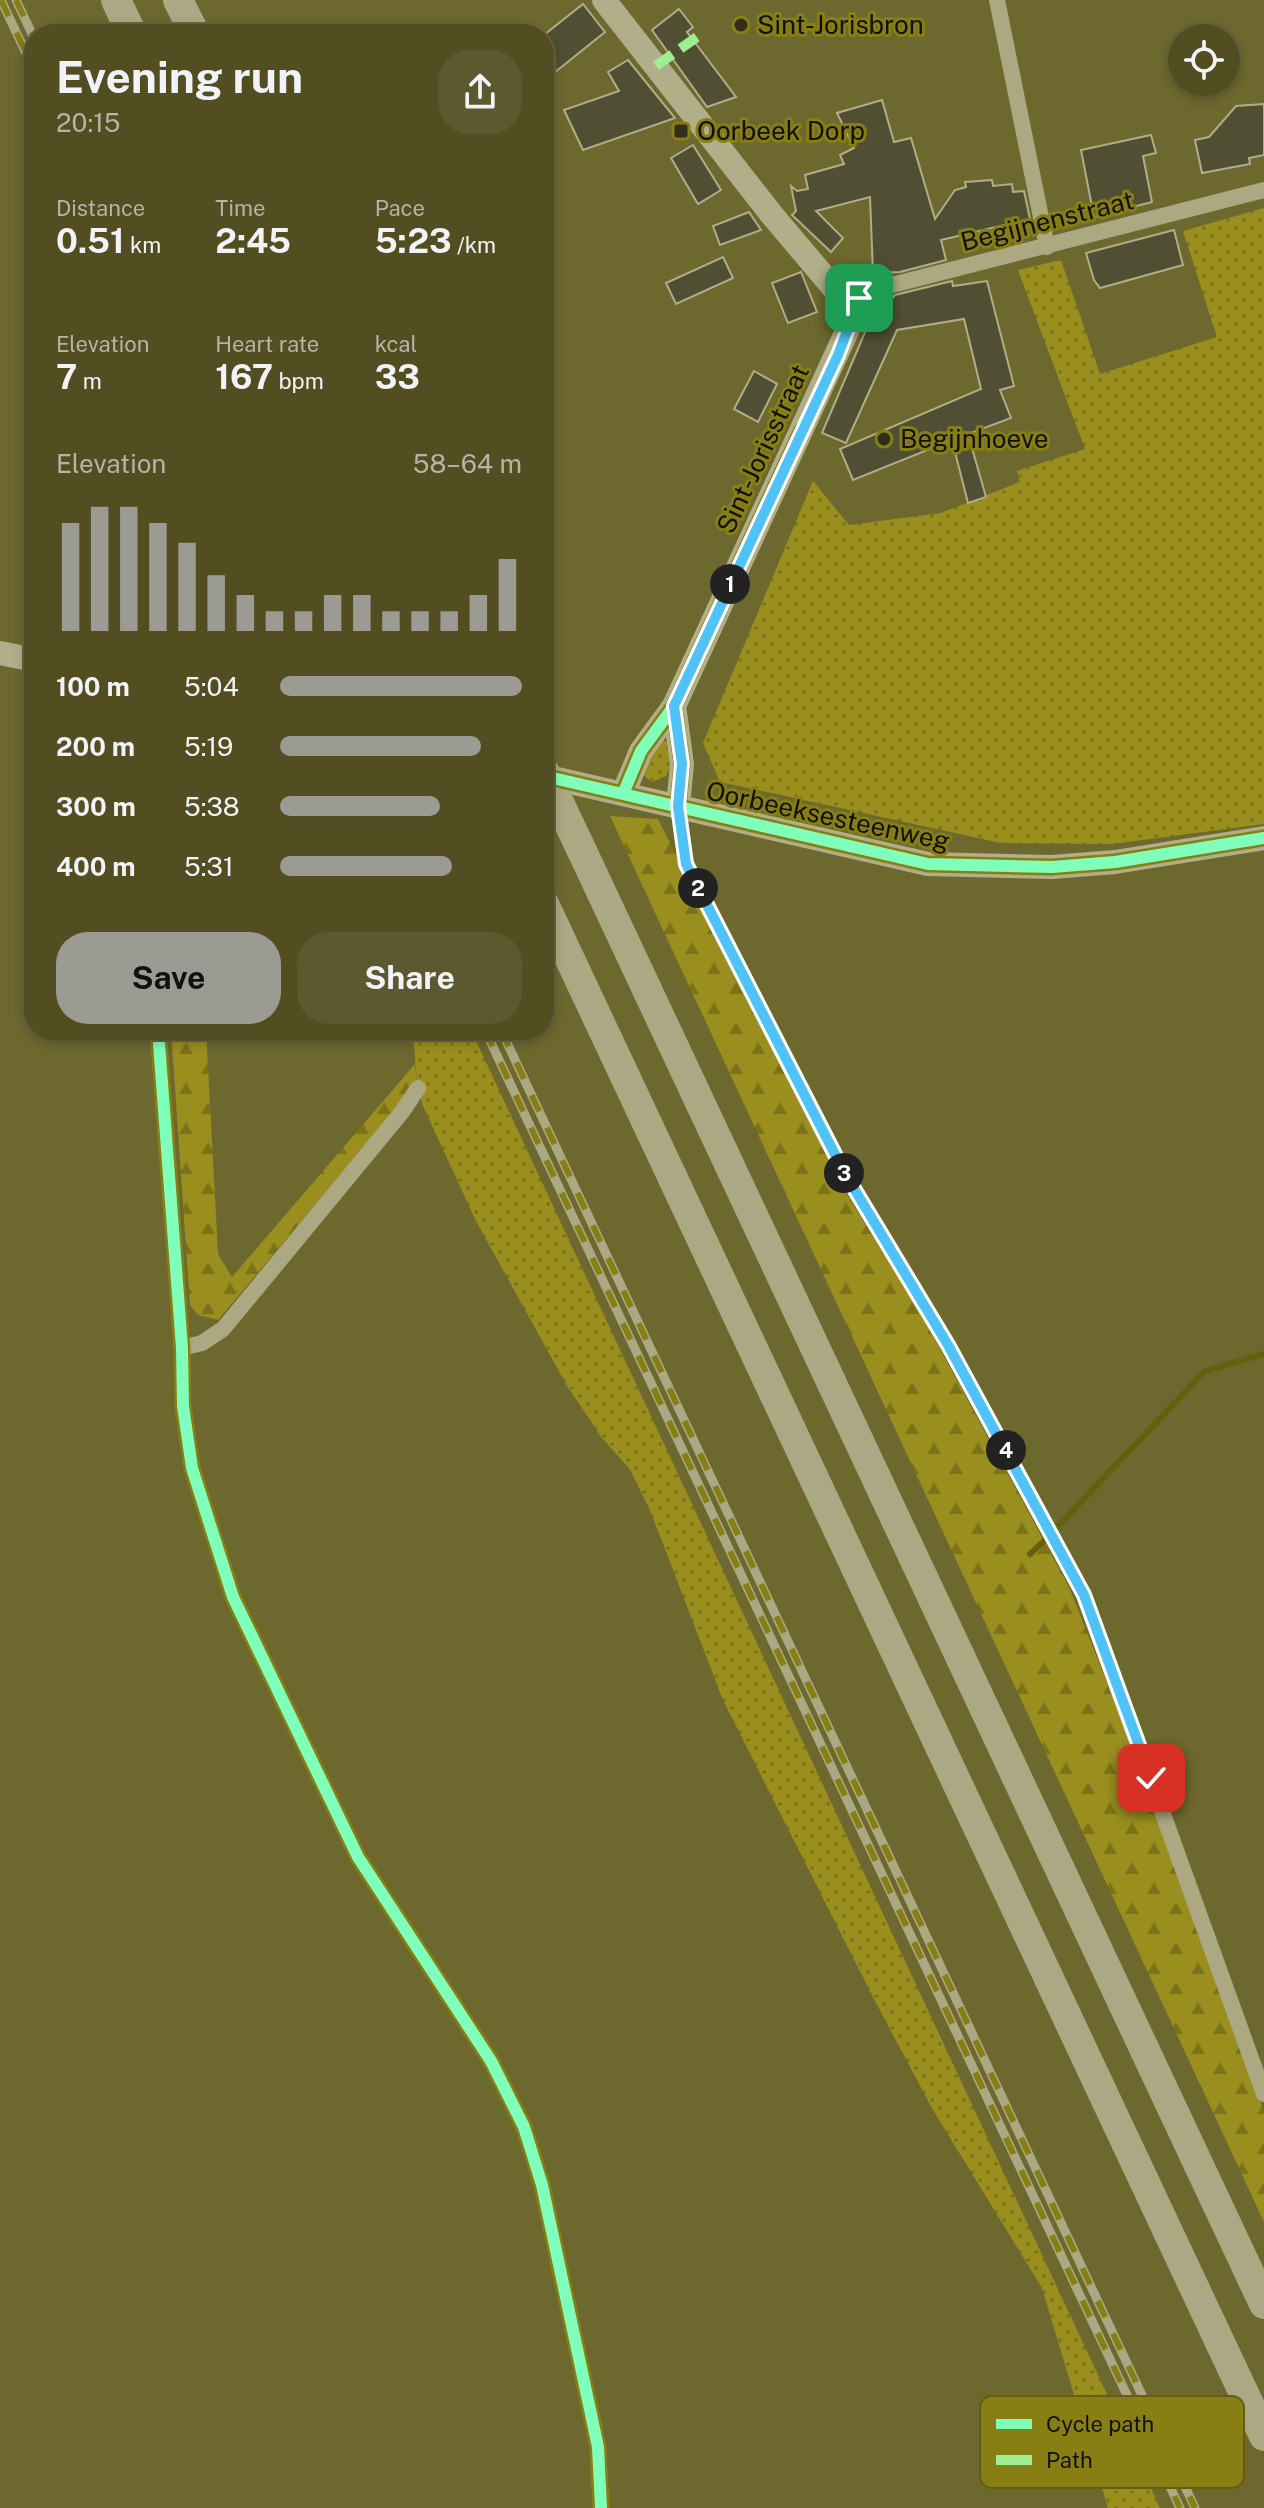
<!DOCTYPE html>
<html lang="en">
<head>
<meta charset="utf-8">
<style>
  :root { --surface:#524e22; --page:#5c582f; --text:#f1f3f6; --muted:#b5b4a5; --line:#686540; --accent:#9b9b93 }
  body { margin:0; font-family:"Public Sans",sans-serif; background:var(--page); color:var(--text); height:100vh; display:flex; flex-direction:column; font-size:30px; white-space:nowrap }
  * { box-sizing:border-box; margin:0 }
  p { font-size:26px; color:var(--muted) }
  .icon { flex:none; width:44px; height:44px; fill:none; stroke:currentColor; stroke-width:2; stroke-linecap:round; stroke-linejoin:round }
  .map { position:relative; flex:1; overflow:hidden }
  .details { position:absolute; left:24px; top:24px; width:530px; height:1016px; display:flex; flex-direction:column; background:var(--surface); border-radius:32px; box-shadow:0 4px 12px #0003,0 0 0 2px var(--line) }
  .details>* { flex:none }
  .buttons { position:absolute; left:1168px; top:24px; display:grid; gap:16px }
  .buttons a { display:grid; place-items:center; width:72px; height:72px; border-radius:50%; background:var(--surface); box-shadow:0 4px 12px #0003,0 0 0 2px var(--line); font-size:40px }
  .pin { position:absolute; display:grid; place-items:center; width:68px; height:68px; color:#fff; margin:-34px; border-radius:16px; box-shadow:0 4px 12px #0006 }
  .km { position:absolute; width:40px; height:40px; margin:-20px; border-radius:50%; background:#222; color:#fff; font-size:22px; line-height:40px; text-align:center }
  .round { display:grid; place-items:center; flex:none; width:84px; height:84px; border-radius:32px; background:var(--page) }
  .headline { display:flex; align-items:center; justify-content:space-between; height:136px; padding:0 32px }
  h1 { font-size:44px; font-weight:700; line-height:60px }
  .stats { display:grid; grid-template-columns:repeat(3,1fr); gap:12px; height:136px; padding:8px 32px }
  .stats div { display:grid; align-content:center }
  .stats b { font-size:34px; font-weight:700 }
  .stats small { font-size:22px; font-weight:400 }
  .stats p { font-size:22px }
  .chart { height:224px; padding:16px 32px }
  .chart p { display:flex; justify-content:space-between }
  .chart svg { width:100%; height:144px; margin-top:8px; stroke:var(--accent); stroke-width:6 }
  .primary-button { display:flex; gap:16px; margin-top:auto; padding:16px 32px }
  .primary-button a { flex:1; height:92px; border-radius:32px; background:var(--accent); color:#111; font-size:32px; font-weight:700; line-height:92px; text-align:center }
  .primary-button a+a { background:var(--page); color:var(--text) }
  ul { padding:0 32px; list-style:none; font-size:26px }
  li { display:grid; grid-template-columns:128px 96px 1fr; align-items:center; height:60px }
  li i { height:20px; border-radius:10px; background:var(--accent) }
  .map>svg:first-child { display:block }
</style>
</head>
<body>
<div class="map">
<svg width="1264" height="2508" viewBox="0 0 1264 2508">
  <defs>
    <pattern id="grass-dots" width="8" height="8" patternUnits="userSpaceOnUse" patternTransform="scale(2)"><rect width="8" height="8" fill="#9a8f1e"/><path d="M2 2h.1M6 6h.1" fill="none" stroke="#7c7319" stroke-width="1.8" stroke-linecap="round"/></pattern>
    <pattern id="forest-firs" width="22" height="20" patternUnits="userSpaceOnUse" patternTransform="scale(2)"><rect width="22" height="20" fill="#9a8f1e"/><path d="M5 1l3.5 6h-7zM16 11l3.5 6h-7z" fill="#7c7319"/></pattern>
  </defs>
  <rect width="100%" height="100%" fill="#6d682e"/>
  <!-- grass -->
  <path fill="url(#grass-dots)" d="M1264 208V824L1112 844 1001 843 720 782 703 743 813 481 849 525 941 513 1020 482 1017 471 1085 449 1018 270 1061 260 1100 374 1217 337 1183 231Z
    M663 740 669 744 671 765 666 776 652 782 643 775V761Z
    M413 1030H471L1160 2508H1108L1042 2288 933 2110 875 2001 723 1700 650 1510 629 1468 602 1438 566 1384 476 1221 423 1106 417 1084Z"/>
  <!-- forest -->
  <path fill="url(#forest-firs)" d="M610 816 658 819 846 1193 920 1312 1069 1587 1129 1738 1264 2112V2222Z
    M171 1030H206L218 1254 232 1277 415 1064 417 1084 218 1320 198 1315 190 1305Z"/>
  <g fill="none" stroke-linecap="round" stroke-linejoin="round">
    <!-- stream -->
    <path stroke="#655f10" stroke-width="6" d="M1058 1526 1205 1371 1264 1354
      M1030 1554 1045 1540"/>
  </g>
  <!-- building -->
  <path fill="#514f33" stroke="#b1ad89" stroke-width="2" d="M583 4 605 32 544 81V35Z
    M679 9 693 27 687 32 736 97 707 107 652 30Z
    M628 60 675 118 583 150 564 110 619 91 608 72Z
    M882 100 894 142 911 138 935 219 955 190 966 187 965 182 992 180 993 186 1012 184 1013 192 1024 191 1030 219 941 240 946 260 900 272 873 273 870 197 816 211 843 238 831 252 792 215 796 211 791 186 797 191 808 189 805 175 844 164 840 155 854 148 837 113Z
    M1264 104V155L1249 158 1250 164 1202 173 1195 140 1209 137 1236 106Z
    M1151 135 1156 153 1143 156 1152 202 1094 217 1081 150Z
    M693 145 721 190 698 204 671 158Z
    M749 212 761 230 720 245 713 226Z
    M1174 230 1183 265 1100 288 1094 280 1086 253Z
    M723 257 733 278 676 304 666 283Z
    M801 272 817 312 788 323 772 283Z
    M952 281 953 286 987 281 1014 386 1000 390 1011 418 968 434 986 497 968 503 952 440 853 480 840 449 981 389 964 319 897 330 846 443 822 433 866 330 895 295Z
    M754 371 777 384 758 422 734 409Z"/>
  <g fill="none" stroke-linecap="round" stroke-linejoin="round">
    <!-- street -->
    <path stroke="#aca982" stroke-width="16" d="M997 0 1047 247
      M845 308 884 287 1264 190
      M678 806 686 864 844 1172 948 1345 1084 1595 1264 2094
      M158 1030 182 1348 183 1406 192 1468 233 1597 358 1857 491 2061 524 2127 542 2185 598 2447 601 2508
      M182 1348 202 1343 223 1329 402 1112 418 1088"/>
    <!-- secondary -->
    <path stroke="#b1ae8a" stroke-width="24" d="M604 0 772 215 837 292 845 308 848 329 674 706 641 751 623 794
      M0 653 34 660
      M674 706 682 764 678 806
      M544 776 928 864 1052 867 1115 862 1264 838"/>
    <!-- highway -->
    <path stroke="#aba984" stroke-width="30" d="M116 0 132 34
      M178 0 195 34
      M582 851 1264 2304
      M544 904 1264 2436"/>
    <!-- rail casing -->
    <g stroke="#aba984" stroke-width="9">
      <path id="rail" d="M1 0 34 70
        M16 0 34 38
        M485 1030 1180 2508
        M501 1030 1195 2508"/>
    </g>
    <!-- rail -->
    <use href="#rail" stroke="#877e14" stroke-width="6" stroke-dasharray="18" stroke-linecap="butt"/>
    <!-- highway-bridge -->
    <path stroke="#aba984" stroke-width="30" d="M544 771 582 851"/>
    <!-- quiet -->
    <path stroke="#9fed91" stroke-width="10" stroke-dasharray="20 10" stroke-linecap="butt" d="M656 66 704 32"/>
    <!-- cycleway casing -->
    <g stroke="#877e14" stroke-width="17">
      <path id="cycleway" d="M674 706 682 764 678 806
        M544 776 928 864 1052 867 1115 862 1264 838
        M623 794 641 751 674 706 802 430
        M158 1030 182 1348 183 1406 192 1468 233 1597 358 1857 491 2061 524 2127 542 2185 598 2447 601 2508"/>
    </g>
    <!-- cycleway -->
    <use href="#cycleway" stroke="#80ffba" stroke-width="12"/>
  </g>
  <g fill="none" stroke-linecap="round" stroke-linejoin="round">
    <!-- route casing -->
    <g stroke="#fff" stroke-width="16">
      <path id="route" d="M859 298 845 308 848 329 838 355 674 706 682 764 678 806 686 864 844 1172 948 1345 1084 1595 1151 1778"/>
    </g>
    <!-- route -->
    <use href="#route" stroke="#4fc3f7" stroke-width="10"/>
  </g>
  <!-- markers -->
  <g fill="#312f1b" stroke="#877e14" stroke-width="3">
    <circle cx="741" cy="25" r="8"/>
    <rect x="673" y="123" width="16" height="16" rx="4"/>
    <circle cx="884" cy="439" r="8"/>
  </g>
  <g text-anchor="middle" stroke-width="6" stroke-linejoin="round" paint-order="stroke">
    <!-- poi labels -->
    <g font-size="26" fill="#111" stroke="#877e14" text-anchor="start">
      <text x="757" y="34">Sint-Jorisbron</text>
      <text x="697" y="140">Oorbeek Dorp</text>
      <text x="900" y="448">Begijnhoeve</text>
    </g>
    <!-- street labels -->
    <g font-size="26" fill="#111" stroke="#877e14">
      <text transform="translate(1047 221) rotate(-14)" y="9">Begijnenstraat</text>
      <text transform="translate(763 449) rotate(-65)" y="9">Sint-Jorisstraat</text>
      <text transform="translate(828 816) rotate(12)" y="9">Oorbeeksesteenweg</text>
    </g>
  </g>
  <!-- legend -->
  <rect x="980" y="2396" width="264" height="92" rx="12" fill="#877e14" stroke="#645d13" stroke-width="2"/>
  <rect x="996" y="2419" width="36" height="10" fill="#80ffba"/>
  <rect x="996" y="2455" width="36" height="10" fill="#9fed91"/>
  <g font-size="22" fill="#111">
    <text x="1046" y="2432">Cycle path</text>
    <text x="1046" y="2468">Path</text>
  </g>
</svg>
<div class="buttons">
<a><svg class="icon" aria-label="locate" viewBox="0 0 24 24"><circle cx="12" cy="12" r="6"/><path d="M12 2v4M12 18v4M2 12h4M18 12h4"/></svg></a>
</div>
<div class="pin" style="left:859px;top:298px;background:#1e9e55"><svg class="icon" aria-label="arrive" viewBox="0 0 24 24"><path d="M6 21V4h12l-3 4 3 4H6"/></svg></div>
<div class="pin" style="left:1151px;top:1778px;background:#d93025"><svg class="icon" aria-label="check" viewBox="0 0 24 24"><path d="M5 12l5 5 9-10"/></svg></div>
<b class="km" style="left:730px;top:584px">1</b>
<b class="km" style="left:698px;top:888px">2</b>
<b class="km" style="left:844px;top:1173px">3</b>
<b class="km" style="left:1006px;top:1450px">4</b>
<section class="details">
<div class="headline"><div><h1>Evening run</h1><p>20:15</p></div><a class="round"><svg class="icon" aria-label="share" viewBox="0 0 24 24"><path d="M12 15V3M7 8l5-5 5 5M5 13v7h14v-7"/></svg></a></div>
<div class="stats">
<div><p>Distance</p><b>0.51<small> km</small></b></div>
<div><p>Time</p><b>2:45</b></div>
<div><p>Pace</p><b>5:23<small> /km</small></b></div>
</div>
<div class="stats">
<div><p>Elevation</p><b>7<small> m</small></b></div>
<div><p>Heart rate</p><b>167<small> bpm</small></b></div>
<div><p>kcal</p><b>33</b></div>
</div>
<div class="chart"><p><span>Elevation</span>58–64 m</p>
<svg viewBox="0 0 160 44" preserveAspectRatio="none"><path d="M5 44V11M15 44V6M25 44V6M35 44V11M45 44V17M55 44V27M65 44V33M75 44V38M85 44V38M95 44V33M105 44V33M115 44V38M125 44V38M135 44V38M145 44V33M155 44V22"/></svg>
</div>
<ul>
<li><b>100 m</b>5:04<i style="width:100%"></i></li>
<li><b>200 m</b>5:19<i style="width:83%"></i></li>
<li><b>300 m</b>5:38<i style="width:66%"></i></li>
<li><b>400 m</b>5:31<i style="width:71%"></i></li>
</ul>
<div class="primary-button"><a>Save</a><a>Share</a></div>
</section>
</div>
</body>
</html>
